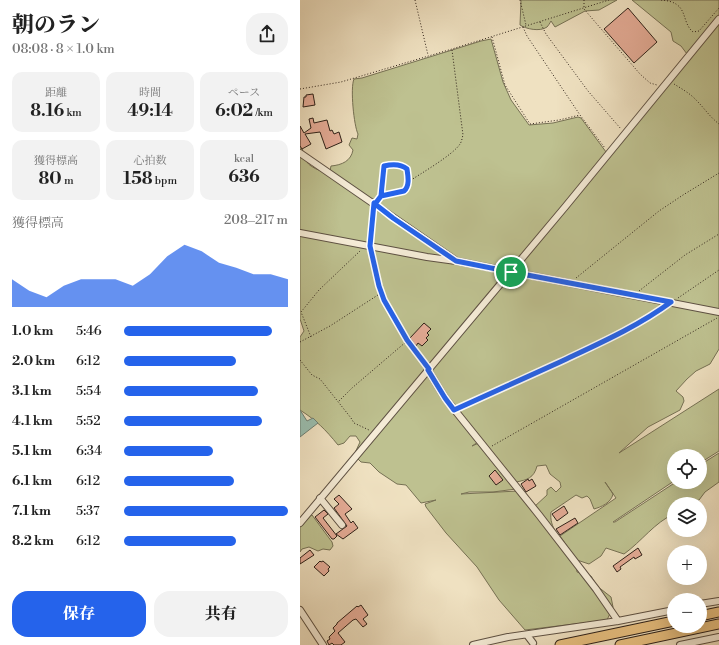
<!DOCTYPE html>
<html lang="ja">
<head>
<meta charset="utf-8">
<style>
  :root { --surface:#fff; --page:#f2f2f2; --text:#222; --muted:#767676; --accent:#2563eb }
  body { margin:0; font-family:"Libre Bodoni","Noto Serif JP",serif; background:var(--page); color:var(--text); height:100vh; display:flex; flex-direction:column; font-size:15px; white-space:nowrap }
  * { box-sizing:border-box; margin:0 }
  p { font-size:13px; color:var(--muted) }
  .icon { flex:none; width:22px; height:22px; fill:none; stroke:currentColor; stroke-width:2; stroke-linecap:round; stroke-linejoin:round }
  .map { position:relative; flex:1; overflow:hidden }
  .sheet { display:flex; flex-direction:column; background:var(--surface); width:300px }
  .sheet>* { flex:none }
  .tools { position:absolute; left:367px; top:449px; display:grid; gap:8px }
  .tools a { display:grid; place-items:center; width:40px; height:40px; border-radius:50%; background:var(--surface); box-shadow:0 4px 16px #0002; font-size:20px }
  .pin { position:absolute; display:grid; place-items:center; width:34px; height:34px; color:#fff; margin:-17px; border:2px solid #fff; border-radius:50%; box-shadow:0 1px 4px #0007 }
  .round { display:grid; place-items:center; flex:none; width:42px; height:42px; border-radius:16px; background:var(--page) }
  .summary { display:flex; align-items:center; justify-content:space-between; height:68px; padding:0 12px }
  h1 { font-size:22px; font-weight:800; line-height:30px }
  .metrics { display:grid; grid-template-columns:repeat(3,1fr); gap:6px; height:68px; padding:4px 12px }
  .metrics div { display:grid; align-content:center; border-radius:10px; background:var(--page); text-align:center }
  .metrics b { font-size:17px; font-weight:800 }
  .metrics small { font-size:11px; font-weight:400 }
  .metrics p { font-size:11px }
  .chart { height:112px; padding:8px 12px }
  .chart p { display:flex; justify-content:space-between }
  .chart svg { width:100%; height:72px; margin-top:4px; fill:var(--accent); opacity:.7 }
  .action { display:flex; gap:8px; margin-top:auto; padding:8px 12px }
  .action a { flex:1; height:46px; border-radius:16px; background:var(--accent); color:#fff; font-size:16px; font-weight:800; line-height:46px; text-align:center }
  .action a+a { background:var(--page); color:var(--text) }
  ul { padding:0 12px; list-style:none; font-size:13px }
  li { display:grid; grid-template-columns:64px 48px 1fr; align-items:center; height:30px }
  li i { height:10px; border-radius:5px; background:var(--accent) }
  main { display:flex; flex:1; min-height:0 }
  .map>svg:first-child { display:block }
</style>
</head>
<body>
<main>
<section class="sheet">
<div class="summary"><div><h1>朝のラン</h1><p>08:08 · 8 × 1.0 km</p></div><a class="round"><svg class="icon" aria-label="share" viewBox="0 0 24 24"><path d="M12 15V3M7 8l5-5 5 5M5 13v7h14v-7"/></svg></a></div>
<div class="metrics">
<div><p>距離</p><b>8.16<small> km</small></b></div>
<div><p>時間</p><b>49:14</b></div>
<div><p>ペース</p><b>6:02<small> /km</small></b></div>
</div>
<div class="metrics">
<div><p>獲得標高</p><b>80<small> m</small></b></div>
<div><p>心拍数</p><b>158<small> bpm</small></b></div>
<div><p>kcal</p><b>636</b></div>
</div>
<div class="chart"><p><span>獲得標高</span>208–217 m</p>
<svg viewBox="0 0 160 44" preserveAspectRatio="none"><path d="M0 44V27L10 34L20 38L30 31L40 27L50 27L60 27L70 31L80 24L90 13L100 6L110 10L120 17L130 20L140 24L150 24L160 27V44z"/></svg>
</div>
<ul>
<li><b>1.0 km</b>5:46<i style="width:90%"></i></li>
<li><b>2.0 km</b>6:12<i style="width:68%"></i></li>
<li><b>3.1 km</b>5:54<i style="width:82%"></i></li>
<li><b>4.1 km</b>5:52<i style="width:84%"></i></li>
<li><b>5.1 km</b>6:34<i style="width:54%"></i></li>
<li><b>6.1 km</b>6:12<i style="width:67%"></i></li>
<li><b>7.1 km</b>5:37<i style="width:100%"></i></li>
<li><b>8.2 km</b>6:12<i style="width:68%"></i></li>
</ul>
<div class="action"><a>保存</a><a>共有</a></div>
</section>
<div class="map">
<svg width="419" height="645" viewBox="0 0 419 645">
  <rect width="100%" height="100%" fill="#efe1c1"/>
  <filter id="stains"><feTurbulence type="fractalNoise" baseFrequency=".005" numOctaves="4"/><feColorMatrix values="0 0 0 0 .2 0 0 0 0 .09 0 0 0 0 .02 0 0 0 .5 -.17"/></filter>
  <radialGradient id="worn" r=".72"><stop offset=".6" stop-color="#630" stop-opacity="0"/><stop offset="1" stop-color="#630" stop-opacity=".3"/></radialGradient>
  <!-- green -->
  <path fill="#bec190" stroke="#767154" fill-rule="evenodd" d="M221 0H317L299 10 285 11 255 27 251 21C250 23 248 26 247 27 240 32 226 29 220 25Z
    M332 0H419V17L387 54 381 46 373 41 371 32Z
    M419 23V349L410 364 396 371 387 379 376 391 383 397 384 401 380 410 348 427 319 453 419 389V451L400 463V456H374V481L313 522H315L376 482H400V465L419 453V482L405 492 399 500 390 504H374V514C355 522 341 542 324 554L306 548 301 556 289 564 277 560 276 562 277 572 291 576 297 586 311 597 313 607 307 620 225 630 199 600 177 567 146 533 126 507 125 504 136 500 121 503 106 485 97 484 79 472 70 463 61 462 54 455 60 442 56 436H50L44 443 38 445C25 429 17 421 0 410V337L4 331 0 319V142C3 149 4 162 11 166 16 170 24 171 29 175L31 166C42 165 51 161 53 150L49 145 52 138 57 139 58 134C54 126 50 88 54 79L62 78 181 41 191 39 203 82 211 100 229 125 253 123 278 117 281 118 309 156ZM181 440 216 482C227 480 234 478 237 466L246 465 250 474 260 482 261 487 256 492 251 487 247 490V495L234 507 218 491 161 494 169 492H193L216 489 179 443 172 446ZM305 482 316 498 260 536 269 549C260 537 249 528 251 512L276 495 282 498 287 496 290 499 294 509C301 507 311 503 313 494Z
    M12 515 32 542 33 546 30 550 23 549 18 551 9 547 2 549 0 552V525L8 516Z"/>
  <!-- water -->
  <path fill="#9abeaf" stroke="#6f7f73" d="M0 410 7 421 13 418 18 423 0 437Z"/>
  <!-- building -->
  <path fill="#e6ad98" stroke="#2e2119" d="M328 8 357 42 334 63 304 29Z
    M13 94 15 105 3 107 4 97H6V95Z
    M13 118 14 123 27 120 30 131 32 130 34 134 39 132 42 142 26 149 20 132 5 134 11 144 2 149 0 146V126L4 133 11 128 9 119Z
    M124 323 131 329 127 333 129 335 126 338 128 340 122 346 118 343 116 346 110 338Z
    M195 470 203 480 196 485 189 476Z
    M228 479 229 481 232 479 236 486 226 492 221 484Z
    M39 495 52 509 45 514 51 523 53 521 58 528 43 539 36 534 47 526 34 508 39 504 34 499Z
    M264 506 268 513 257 521 252 514Z
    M24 510 28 514 23 518 37 536 34 539H32L15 517Z
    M275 518 278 523 260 535 256 529Z
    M338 548 342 555 335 559 334 557 320 567 321 569 317 572 313 566Z
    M10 550 14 555 0 564V558Z
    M20 561 21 562 23 561 30 567 28 569 29 571 24 576 14 567Z
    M61 605 68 615 63 619 67 624 63 627 56 619 53 620 38 633 45 642 41 645H34L32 643 29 645 27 641 30 639 29 637 35 631 33 628 37 624V623L57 606 58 607Z"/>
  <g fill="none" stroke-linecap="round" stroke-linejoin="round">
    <!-- minor casing -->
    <g stroke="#5e5143" stroke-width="8">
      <path id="minor" d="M0 153 155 260
        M0 233 127 257 156 261 419 312
        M128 370 145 398 239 515 296 589 318 621
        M20 498 42 525
        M0 523 265 207 419 19
        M400 604 419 601
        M0 610 23 645
        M227 635 233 643
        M173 645 208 637 318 621 374 610
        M380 645 419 637"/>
    </g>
    <!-- highway casing -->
    <g stroke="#2e2119" stroke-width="11">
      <path id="highway" d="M400 616 419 612
        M260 645 374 621
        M320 645 419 624"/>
    </g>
    <!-- path -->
    <path stroke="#2e2119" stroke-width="1" stroke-dasharray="1 2" stroke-linecap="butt" d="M115 0 128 55
      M220 0 226 25
      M284 0V9L296 23 340 74 350 83 357 85
      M361 0C390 2 380 21 393 32L399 31 419 8
      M240 22 246 34 288 91 321 129
      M223 27 227 36 280 115 305 148
      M192 37 205 85 230 124 259 120 280 115
      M374 84C382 89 391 94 397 101 405 109 409 116 419 124
      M0 89 41 82 152 49 309 0
      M108 182C120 174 153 155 160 144 162 141 162 138 163 135L152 50
      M78 200 81 196 99 193 107 189C113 170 103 162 84 166L81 196
      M71 241 73 210
      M72 254 81 293 107 340 125 365
      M276 278 359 211 383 195 419 173
      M339 291 385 255 419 234
      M378 298 419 270
      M11 337 1 312 19 290 60 251
      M0 342 30 326 81 293
      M0 360 12 375 20 379 24 384 51 418 54 423 69 430
      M39 401 52 388 107 341
      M160 407 289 349 337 325 364 307
      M192 446 417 318"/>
    <!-- minor -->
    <use href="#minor" stroke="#f5ecd7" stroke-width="6"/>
    <!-- highway -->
    <use href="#highway" stroke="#e8c080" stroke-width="9"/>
  </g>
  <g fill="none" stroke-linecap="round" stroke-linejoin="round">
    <!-- route casing -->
    <g stroke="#fff" stroke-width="8">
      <path id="route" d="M211 272 156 261 93 218 75 204 81 196 84 166C92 164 101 164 107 169 108 176 110 186 104 191L81 196 75 204 74 203 70 246 79 286 84 300 107 340 129 369 128 370 145 398 154 410C189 394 225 378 260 362 298 344 337 327 371 302L211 272"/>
    </g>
    <!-- route -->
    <use href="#route" stroke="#2563eb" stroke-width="5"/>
  </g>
  <rect width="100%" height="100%" filter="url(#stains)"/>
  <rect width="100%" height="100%" fill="url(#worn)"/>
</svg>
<div class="tools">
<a><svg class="icon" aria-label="locate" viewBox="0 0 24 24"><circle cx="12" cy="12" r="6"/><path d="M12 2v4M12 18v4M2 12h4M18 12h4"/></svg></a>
<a><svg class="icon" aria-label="layers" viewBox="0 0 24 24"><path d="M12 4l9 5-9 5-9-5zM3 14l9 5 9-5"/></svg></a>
<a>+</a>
<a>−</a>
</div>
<div class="pin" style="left:211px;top:272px;background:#1e9e55"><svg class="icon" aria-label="arrive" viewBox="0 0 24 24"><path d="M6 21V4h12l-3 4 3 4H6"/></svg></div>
</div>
</main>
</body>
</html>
